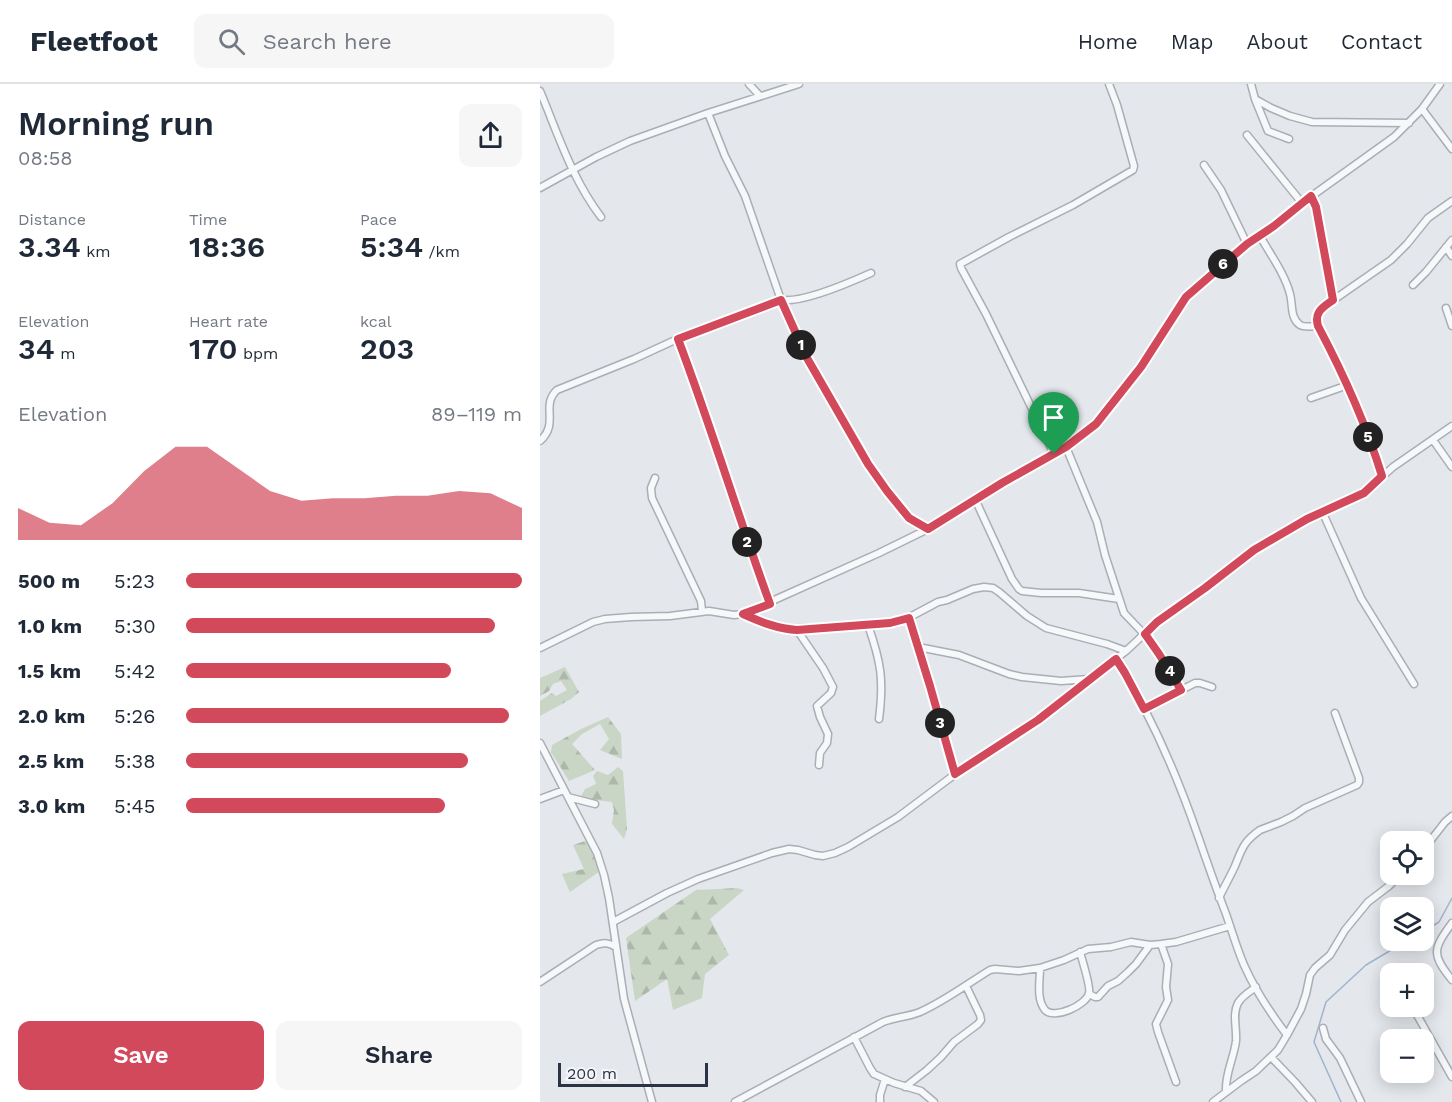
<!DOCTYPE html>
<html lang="en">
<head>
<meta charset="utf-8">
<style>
  :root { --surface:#fff; --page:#f6f6f7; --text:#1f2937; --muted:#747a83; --line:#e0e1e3; --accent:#d1495b }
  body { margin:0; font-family:"Work Sans",sans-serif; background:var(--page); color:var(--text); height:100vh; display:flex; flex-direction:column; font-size:22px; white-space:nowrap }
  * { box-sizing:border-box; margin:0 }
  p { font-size:20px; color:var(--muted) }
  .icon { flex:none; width:33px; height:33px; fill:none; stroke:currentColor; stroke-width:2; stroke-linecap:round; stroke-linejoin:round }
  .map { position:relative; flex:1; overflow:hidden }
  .drawer { display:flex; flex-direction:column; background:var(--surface); width:540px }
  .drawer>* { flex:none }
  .fabs { position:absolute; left:840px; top:747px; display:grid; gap:12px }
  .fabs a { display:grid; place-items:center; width:54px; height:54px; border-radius:12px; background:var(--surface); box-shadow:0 3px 15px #0003; font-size:30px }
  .scale { position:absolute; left:18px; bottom:15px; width:150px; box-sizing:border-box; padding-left:6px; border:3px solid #2b3445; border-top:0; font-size:16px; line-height:21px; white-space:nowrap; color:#2b3445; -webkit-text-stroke:4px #f4f6f9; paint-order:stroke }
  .pin { position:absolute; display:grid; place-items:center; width:51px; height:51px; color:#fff; margin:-62px -26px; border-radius:50% 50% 50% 0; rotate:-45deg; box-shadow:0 0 6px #0007 }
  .pin .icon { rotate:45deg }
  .km { position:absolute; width:30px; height:30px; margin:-15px; border-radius:50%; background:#222; color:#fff; font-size:16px; line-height:30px; text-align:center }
  .round { display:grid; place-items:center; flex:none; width:63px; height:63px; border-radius:12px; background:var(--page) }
  .overview { display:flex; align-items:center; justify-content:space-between; height:102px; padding:0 18px }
  h1 { font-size:33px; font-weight:600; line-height:45px }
  .stats { display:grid; grid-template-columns:repeat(3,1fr); gap:9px; height:102px; padding:6px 18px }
  .stats div { display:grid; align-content:center }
  .stats b { font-size:30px; font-weight:600 }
  .stats small { font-size:16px; font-weight:400 }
  .stats p { font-size:16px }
  .chart { height:168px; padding:12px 18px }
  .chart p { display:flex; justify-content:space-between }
  .chart svg { width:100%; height:108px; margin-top:6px; fill:var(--accent); opacity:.7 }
  .action { display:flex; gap:12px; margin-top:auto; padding:12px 18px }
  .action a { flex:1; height:69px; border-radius:12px; background:var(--accent); color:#fff; font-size:24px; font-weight:600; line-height:69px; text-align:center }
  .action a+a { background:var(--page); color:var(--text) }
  ul { padding:0 18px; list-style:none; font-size:20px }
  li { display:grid; grid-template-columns:96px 72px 1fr; align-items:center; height:45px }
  li i { height:15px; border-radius:8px; background:var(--accent) }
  header { display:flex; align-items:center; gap:36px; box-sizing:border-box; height:84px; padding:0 30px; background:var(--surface); border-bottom:2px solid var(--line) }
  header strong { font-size:28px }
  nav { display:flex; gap:33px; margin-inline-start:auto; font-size:21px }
  .search { width:420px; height:54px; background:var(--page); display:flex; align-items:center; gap:15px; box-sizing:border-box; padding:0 21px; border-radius:12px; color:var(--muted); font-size:22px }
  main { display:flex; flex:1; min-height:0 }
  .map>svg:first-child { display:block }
</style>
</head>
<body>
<header>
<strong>Fleetfoot</strong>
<div class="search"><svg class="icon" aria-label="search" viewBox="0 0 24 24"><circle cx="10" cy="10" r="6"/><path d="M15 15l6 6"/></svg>Search here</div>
<nav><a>Home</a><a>Map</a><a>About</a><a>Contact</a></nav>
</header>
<main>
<section class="drawer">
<div class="overview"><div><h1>Morning run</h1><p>08:58</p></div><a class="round"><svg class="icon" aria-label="share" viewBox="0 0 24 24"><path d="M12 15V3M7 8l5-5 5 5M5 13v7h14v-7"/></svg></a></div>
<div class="stats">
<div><p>Distance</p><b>3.34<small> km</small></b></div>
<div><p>Time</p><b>18:36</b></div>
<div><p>Pace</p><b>5:34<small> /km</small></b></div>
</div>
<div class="stats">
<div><p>Elevation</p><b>34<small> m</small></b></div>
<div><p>Heart rate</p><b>170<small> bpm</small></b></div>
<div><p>kcal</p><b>203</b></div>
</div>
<div class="chart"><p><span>Elevation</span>89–119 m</p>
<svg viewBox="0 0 160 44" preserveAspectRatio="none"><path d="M0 44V31L10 37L20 38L30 29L40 16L50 6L60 6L70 15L80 24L90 28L100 27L110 27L120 26L130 26L140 24L150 25L160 31V44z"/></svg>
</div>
<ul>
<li><b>500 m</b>5:23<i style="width:100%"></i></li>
<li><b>1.0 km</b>5:30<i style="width:92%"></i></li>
<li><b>1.5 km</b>5:42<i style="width:79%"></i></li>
<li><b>2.0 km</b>5:26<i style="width:96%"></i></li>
<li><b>2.5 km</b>5:38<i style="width:84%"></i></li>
<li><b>3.0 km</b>5:45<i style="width:77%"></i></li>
</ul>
<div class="action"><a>Save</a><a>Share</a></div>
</section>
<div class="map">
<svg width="912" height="1018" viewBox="0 0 912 1018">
  <defs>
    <pattern id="forest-firs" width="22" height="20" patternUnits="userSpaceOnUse" patternTransform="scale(1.5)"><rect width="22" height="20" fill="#c9d6c5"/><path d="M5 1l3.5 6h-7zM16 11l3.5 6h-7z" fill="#adb8ab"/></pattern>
  </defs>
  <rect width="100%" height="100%" fill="#e4e7ec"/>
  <!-- forest -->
  <path fill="url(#forest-firs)" d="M25 583 39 608 31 615 0 632V617L12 609 16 612 27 606 21 597 13 600 9 607 0 612V594Z
    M68 633 81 650 82 675 60 666 69 655 60 640 42 650 32 660 55 686 29 697 11 668 12 661 41 645Z
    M78 683 83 687 87 745 84 755 72 740 74 726 72 718 40 714 45 705 56 700 53 692 57 687 68 691Z
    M51 755 63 785 30 808 22 790 44 785 33 761Z
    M197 804 204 806 170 835 189 871 165 890 162 914 133 926 127 895 95 917 86 854 156 806Z"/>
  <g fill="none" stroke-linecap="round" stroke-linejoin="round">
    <!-- stream -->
    <path stroke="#9fb4cc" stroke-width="1.5" d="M884 847 899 838 912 814
      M801 1018 774 958 786 918 826 881 868 856"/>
    <!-- minor casing -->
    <g stroke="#a9aeb7" stroke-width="9">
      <path id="minor" d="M209 0 220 12
        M711 0 715 15 728 47 749 55
        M0 7C18 50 32 95 61 133
        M715 15 731 24 750 32 772 38 869 39
        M882 25 912 65
        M168 29 185 72 205 112 241 216 267 274 328 380 347 407 369 434 388 445
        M707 51 762 119
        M664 81 681 106 707 160
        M0 104 56 73 90 57 168 29 259 0
        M771 112 775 123 793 216
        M720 152C730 170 745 190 750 210 753 221 750 234 760 241 765 244 773 242 778 242
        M906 163 912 172
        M873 201 886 188 912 156
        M906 224 912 242
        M138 255 159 312 202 444 230 520
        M771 314 808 301
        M893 356 912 383
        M0 357C20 339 0 322 17 306L94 275 146 251 241 216C263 219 311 198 331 189
        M526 363 557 438 565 471 584 529 605 551 619 570 641 606
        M514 370 446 230 421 184 420 180 469 153 533 121 593 86 594 82 577 21 569 0
        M842 392C826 340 804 291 778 242 776 234 777 231 782 224L851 176 867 160 888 134 912 117
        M115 394 111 404 112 414 161 517 162 527
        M435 415 472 495 479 505 482 507 501 509H539L579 515
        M782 427 821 514 874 600
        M203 530 234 543 246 545 328 541 359 537 368 534 398 518 407 516 433 505 444 503 453 504 459 508 487 532 506 544 567 560 586 567
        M368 534 384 583 415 690
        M328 541C341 578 344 596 339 635
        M257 546 283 584 293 603 291 609 277 622 280 633 288 650 287 659 280 669 279 681
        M378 563 419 571 469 590 482 593 521 597 549 595
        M0 564 53 538 65 535 91 533 130 532 169 527 194 531 203 530 339 469 388 445 462 399 526 363 557 340 601 283 646 213 652 207 707 160 745 134 762 119 854 53 882 25 900 0
        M576 575C609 627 638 694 658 752 667 778 676 804 686 830 692 847 697 865 704 881 715 906 731 930 747 951
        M604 625 655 599H660L672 603
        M0 659 57 769 64 791 69 814 84 915 112 1018
        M28 713 55 720
        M0 715 24 706
        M884 765 905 738 912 732
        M679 814C684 803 690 793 695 782 702 765 703 758 720 746L741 738 753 732 765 724 817 701 819 698V694L795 629
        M73 838 127 809 158 795 232 769 249 765 258 766 275 771 283 772 295 769 308 763 358 733 422 685 498 636 586 567 617 538 665 504 714 466 767 435 824 409 853 383 912 342
        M912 839C893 865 891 870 912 896
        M621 860 628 880 626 903 628 916 616 940 618 948 636 998
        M500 884C500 897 496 915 505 926 514 936 547 921 549 909 551 903 542 876 540 868
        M0 898 56 861C65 858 69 859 76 863
        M549 910 555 913H558L568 902 578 897 588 888 596 880 610 861
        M872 922 912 993
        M783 944 786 955 800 974 821 1018
        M314 953 330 984 334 990 354 999 381 1007 394 1018
        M731 973 755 998 772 1018
        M365 1003 387 986 401 973 414 958 438 940 441 936 440 931 426 902
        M686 1007C685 989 694 974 696 957 697 944 692 930 698 919 702 912 709 908 716 903
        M195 1018 343 938C355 933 368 933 380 928 405 917 427 900 450 886L455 885 479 887 500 884 524 876 548 865 571 863 591 858 610 861 621 860 636 858 690 842
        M340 1018V1011L345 995
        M673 1018 701 997 716 987 738 966 747 951 761 925 766 910 770 891 775 884 790 871 805 846 828 818 849 802 861 790"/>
    </g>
    <!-- minor -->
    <use href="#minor" stroke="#f7f8fa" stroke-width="6"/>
  </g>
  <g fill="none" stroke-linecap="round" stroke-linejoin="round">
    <!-- route casing -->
    <g stroke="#fff" stroke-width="12">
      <path id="route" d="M771 112 776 123 793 216C782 224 774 228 778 242 804 291 826 340 842 392L824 409 767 435 714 466 665 504 617 538 605 550 619 570 641 606 604 625 585 589 576 575 498 636 415 690 390 602 369 534 350 539 257 546C238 545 221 538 203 530L230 520C198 432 171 342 138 255L241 216 267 274 328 380 347 407 369 434 388 445 462 399 526 363 556 340 601 283 646 213 707 160 734 142Z"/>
    </g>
    <!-- route -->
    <use href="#route" stroke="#d1495b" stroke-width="8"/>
  </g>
</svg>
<div class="fabs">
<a><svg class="icon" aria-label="locate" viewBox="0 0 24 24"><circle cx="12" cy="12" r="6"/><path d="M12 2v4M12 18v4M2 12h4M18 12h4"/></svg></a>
<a><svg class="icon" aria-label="layers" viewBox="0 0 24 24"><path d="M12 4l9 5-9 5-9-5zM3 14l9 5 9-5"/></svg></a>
<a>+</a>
<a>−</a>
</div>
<div class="scale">200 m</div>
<div class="pin" style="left:514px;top:370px;background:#1e9e55"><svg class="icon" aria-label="arrive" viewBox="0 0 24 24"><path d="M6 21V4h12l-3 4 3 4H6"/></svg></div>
<b class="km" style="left:261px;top:261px">1</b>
<b class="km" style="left:207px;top:458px">2</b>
<b class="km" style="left:400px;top:639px">3</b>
<b class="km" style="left:630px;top:587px">4</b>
<b class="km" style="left:828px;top:353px">5</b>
<b class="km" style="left:683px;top:180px">6</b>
</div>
</main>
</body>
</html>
